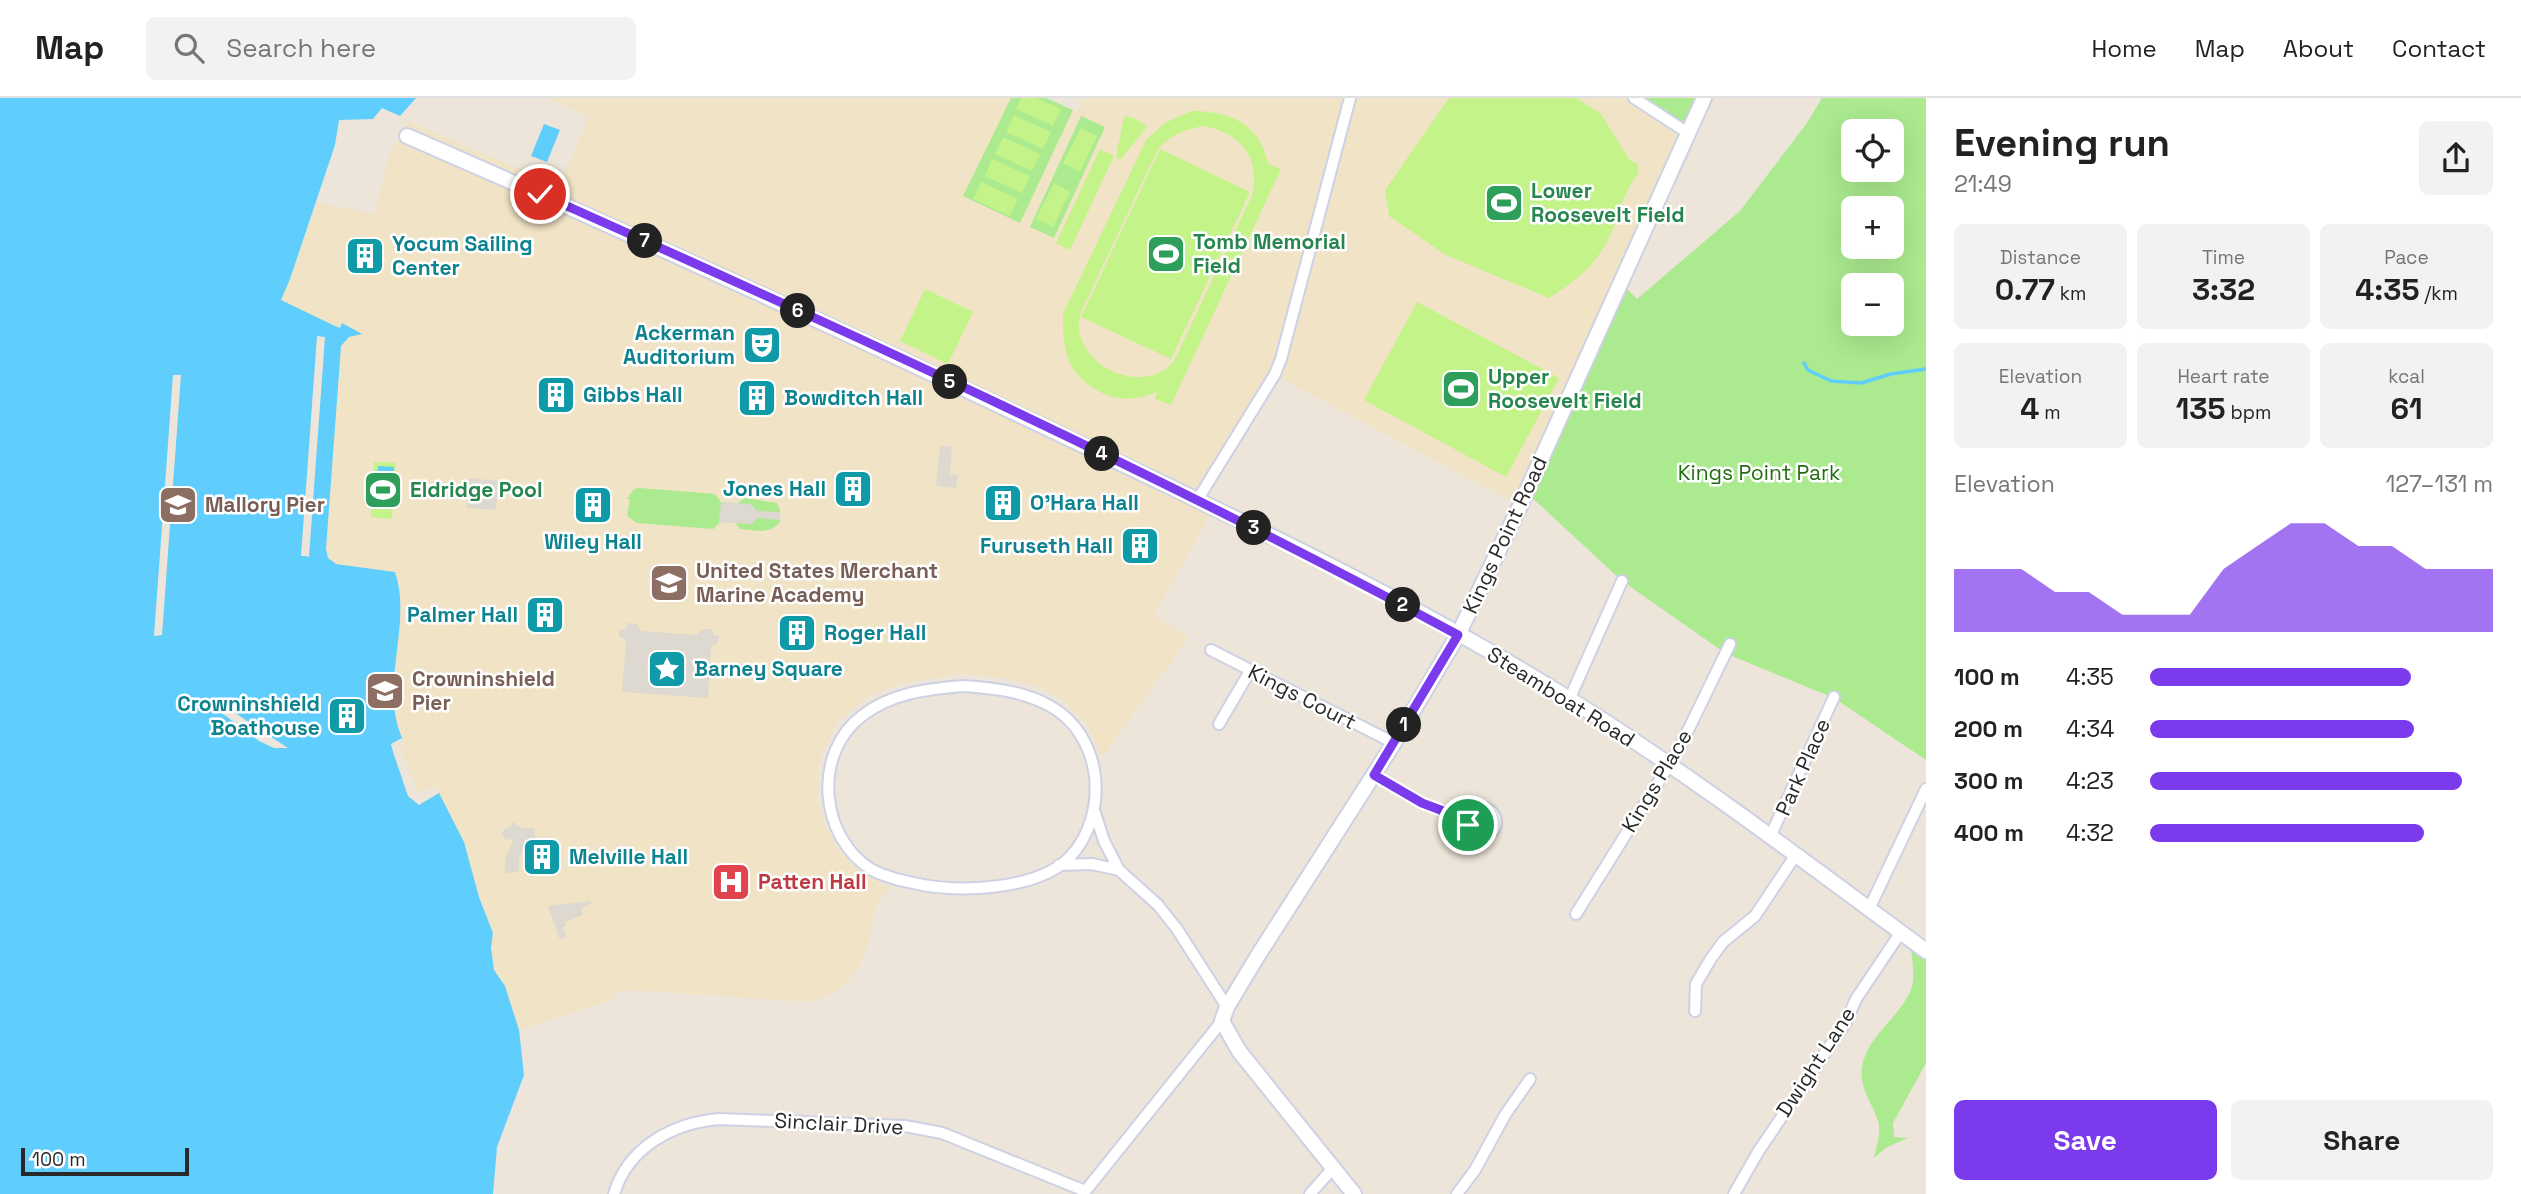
<!DOCTYPE html>
<html lang="en">
<head>
<meta charset="utf-8">
<style>
  :root { --surface:#fff; --page:#f2f2f2; --text:#222; --muted:#767676; --line:#e0e0e0; --accent:#7c3aed }
  body { margin:0; font-family:"Space Grotesk",sans-serif; background:var(--page); color:var(--text); height:100vh; display:flex; flex-direction:column; font-size:26px; white-space:nowrap }
  * { box-sizing:border-box; margin:0 }
  p { font-size:23px; color:var(--muted) }
  .icon { flex:none; width:38px; height:38px; fill:none; stroke:currentColor; stroke-width:2; stroke-linecap:round; stroke-linejoin:round }
  .map { position:relative; flex:1; overflow:hidden }
  .drawer { display:flex; flex-direction:column; background:var(--surface); width:595px }
  .drawer>* { flex:none }
  .buttons { position:absolute; left:1841px; top:21px; display:grid; gap:14px }
  .buttons a { display:grid; place-items:center; width:63px; height:63px; border-radius:10px; background:var(--surface); box-shadow:0 7px 28px #0002; font-size:35px }
  .scale { position:absolute; left:21px; bottom:18px; width:168px; box-sizing:border-box; padding-left:7px; border:4px solid #292929; border-top:0; font-size:19px; line-height:24px; white-space:nowrap; color:#292929; -webkit-text-stroke:5px #fff; paint-order:stroke }
  .pin { position:absolute; display:grid; place-items:center; width:60px; height:60px; color:#fff; margin:-30px; border:4px solid #fff; border-radius:50%; box-shadow:0 2px 7px #0007 }
  .km { position:absolute; width:35px; height:35px; margin:-18px; border-radius:50%; background:#222; color:#fff; font-size:19px; line-height:35px; text-align:center }
  .round { display:grid; place-items:center; flex:none; width:74px; height:74px; border-radius:10px; background:var(--page) }
  .head { display:flex; align-items:center; justify-content:space-between; height:119px; padding:0 28px }
  h1 { font-size:38px; font-weight:800; line-height:52px }
  .metrics { display:grid; grid-template-columns:repeat(3,1fr); gap:10px; height:119px; padding:7px 28px }
  .metrics div { display:grid; align-content:center; border-radius:10px; background:var(--page); text-align:center }
  .metrics b { font-size:30px; font-weight:800 }
  .metrics small { font-size:19px; font-weight:400 }
  .metrics p { font-size:19px }
  .chart { height:196px; padding:14px 28px }
  .chart p { display:flex; justify-content:space-between }
  .chart svg { width:100%; height:126px; margin-top:7px; fill:var(--accent); opacity:.7 }
  .button { display:flex; gap:14px; margin-top:auto; padding:14px 28px }
  .button a { flex:1; height:80px; border-radius:10px; background:var(--accent); color:#fff; font-size:28px; font-weight:800; line-height:80px; text-align:center }
  .button a+a { background:var(--page); color:var(--text) }
  ul { padding:0 28px; list-style:none; font-size:23px }
  li { display:grid; grid-template-columns:112px 84px 1fr; align-items:center; height:52px }
  li i { height:18px; border-radius:9px; background:var(--accent) }
  header { display:flex; align-items:center; gap:42px; box-sizing:border-box; height:98px; padding:0 35px; background:var(--surface); border-bottom:2px solid var(--line) }
  header strong { font-size:33px }
  nav { display:flex; gap:38px; margin-inline-start:auto; font-size:24px }
  .search { width:490px; height:63px; background:var(--page); display:flex; align-items:center; gap:18px; box-sizing:border-box; padding:0 24px; border-radius:10px; color:var(--muted); font-size:26px }
  main { display:flex; flex:1; min-height:0 }
  .map>svg:first-child { display:block }
</style>
</head>
<body>
<header>
<strong>Map</strong>
<div class="search"><svg class="icon" aria-label="search" viewBox="0 0 24 24"><circle cx="10" cy="10" r="6"/><path d="M15 15l6 6"/></svg>Search here</div>
<nav><a>Home</a><a>Map</a><a>About</a><a>Contact</a></nav>
</header>
<main>
<div class="map">
<svg width="1926" height="1096" viewBox="0 0 1926 1096">
  <rect width="100%" height="100%" fill="#ede5d9"/>
  <!-- education -->
  <path fill="#f1e4c6" d="M548 0H1046L1077 14 1084 0H1634L1687 35 1520 408 1275 277 1198 401 1209 419 1154 517 1189 539 1102 659 1088 628 1066 605 1039 589 1004 580 958 576 898 586 864 601 837 625 823 653 819 669 818 703 826 729 839 752 856 771 883 787 890 789 876 807 866 853 858 870 847 884 830 897 810 904 631 892 617 894 612 902 519 932 505 888 494 872 491 850 493 834 437 691 416 697 182 265 290 181 316 104 375 116 389 58 409 23 559 88 589 19Z"/>
  <!-- green -->
  <path fill="#abea8f" fill-rule="evenodd" d="M1011 0H1046L1073 12 1020 125 963 98Z
    M1634 0H1704L1687 35Z
    M1822 0H1926V662L1834 600 1725 555 1622 483 1526 394 1620 184 1637 201 1740 113 1807 25ZM1853 33H1892V72H1853ZM1853 110H1892V149H1853ZM1853 187H1892V226H1853Z
    M1081 18 1105 29 1054 140 1030 129Z
    M640 390 715 396 721 404 738 405 745 400 777 405 780 412V424C770 437 754 432 740 431L736 425 720 424 713 431 637 425 627 418 630 401H627L634 391Z
    M1911 850 1926 861V965L1893 1025 1894 1039 1908 1040 1887 1049 1874 1060C1876 1049 1882 1034 1878 1023 1872 1003 1855 985 1864 961 1873 933 1902 917 1912 889 1915 878 1912 861 1911 850Z"/>
  <!-- pitch -->
  <path fill="#c3f389" fill-rule="evenodd" d="M1021 0H1036L1061 11 1053 28 1016 11Z
    M1449 0H1577L1601 16 1629 61 1637 66 1639 74C1625 93 1622 106 1614 128 1601 163 1579 181 1549 200L1446 157 1389 118 1385 92Z
    M1191 13C1229 13 1260 25 1268 66L1281 71 1171 307 1155 301 1157 294C1129 306 1104 302 1082 281 1079 277 1074 273 1072 269 1063 252 1063 234 1063 216L1146 42 1165 25ZM1204 28C1241 36 1259 57 1253 95L1175 261C1172 265 1168 270 1163 273 1131 291 1082 267 1079 230 1078 225 1080 219 1081 214L1158 51C1172 36 1185 31 1204 28Z
    M1014 17 1051 34 1043 51 1006 34Z
    M1124 18 1137 21 1147 29 1120 62 1116 59Z
    M1081 30 1097 38 1080 74 1063 65Z
    M1003 39 1040 56 1032 73 995 56Z
    M1100 51 1114 58 1070 152 1056 145Z
    M1160 51 1250 94 1171 261 1081 219Z
    M992 61 1030 78 1022 95 985 78Z
    M981 84 1018 101 1010 118 973 101Z
    M1054 85 1070 94 1053 129 1036 121Z
    M925 191 973 214 948 266 900 243Z
    M1417 204 1559 280 1506 379 1364 302Z
    M374 364 396 365 392 421 371 419Z"/>
  <!-- plaza -->
  <path fill="#ddd8d0" d="M940 348H952L950 376 958 377 956 390 936 388Z
    M469 380 498 383 496 412 467 410Z
    M721 404 751 406 757 413 780 414V422L757 420 751 426 719 424Z
    M627 525 637 526 641 533 697 537 702 531H712L713 537 719 538 718 545 711 549 708 600 622 594 626 544 625 541 619 539V532L626 531Z
    M513 724 523 731 534 729 536 742 531 745 523 753 519 761V773L505 776V761L514 741 506 742 502 736 504 731 510 729Z
    M591 803V806L581 810 583 817 565 824 566 827 563 829 567 839 560 842 548 808Z"/>
  <!-- water -->
  <path fill="#5fcefc" d="M0 0H416L400 18 382 10 373 21 339 22 335 47 290 181 281 202 335 228 340 230 342 225 362 236 349 239 341 248 326 451 328 460 336 466 395 474C413 526 378 589 403 642L397 646 416 696 437 691 464 744 479 799 493 835 491 850 494 872 505 888 519 932 524 977 497 1049 493 1096H0Z
    M544 26 560 32 547 64 531 58Z
    M378 368 394 369 391 411 375 410Z"/>
  <!-- pier -->
  <path fill="#ede5d9" d="M317 238 325 239 309 459 305 458H301Z
    M173 277H181L162 537 154 538Z
    M226 609 288 650H274L259 643 222 615Z
    M402 640 405 646 400 649 418 694 437 687 439 695 419 707 408 698 393 654 391 646Z"/>
  <g fill="none" stroke-linecap="round" stroke-linejoin="round">
    <!-- stream -->
    <path stroke="#5fcefc" stroke-width="3.5" d="M1804 265 1808 272 1831 283 1861 285 1891 276 1926 271"/>
    <!-- street casing -->
    <g stroke="#ced1e4" stroke-width="14">
      <path id="street" d="M1634 0 1688 35
        M1198 401 1275 276 1281 261 1350 0
        M1211 552 1394 645
        M963 588C993 590 1023 593 1050 608 1103 637 1110 716 1070 759 1038 792 959 795 918 786 903 783 885 779 872 772 819 739 812 655 863 617 892 595 927 591 963 588Z
        M1569 602 1622 483
        M1219 626 1250 573
        M1374 677 1422 705 1467 722
        M1468 724a14 14 0 1 1 28 0a14 14 0 1 1-28 0Z
        M1095 715 1104 743 1119 772 1158 807 1177 831 1227 909
        M1770 739 1834 599
        M1059 767 1092 766 1119 772
        M1869 811 1926 691
        M1576 816 1679 651 1730 546
        M1695 913 1696 886 1710 862 1723 844 1755 818 1795 758
        M614 1096C628 1049 673 1025 719 1021L905 1028 942 1035 1085 1093
        M1083 1096 1222 923
        M1310 1096 1333 1070
        M1457 1096 1475 1072 1505 1017 1530 981
        M1734 1096 1758 1054 1846 924 1856 901 1901 834"/>
    </g>
    <!-- secondary casing -->
    <g stroke="#ced1e4" stroke-width="18">
      <path id="secondary" d="M407 38C646 142 883 251 1118 364 1282 442 1448 522 1601 621 1712 693 1819 774 1926 853
        M1354 1096 1239 953 1222 923 1227 909 1257 859 1394 645 1458 537 1520 408 1704 0"/>
    </g>
    <!-- street -->
    <use href="#street" stroke="#fff" stroke-width="10"/>
    <!-- secondary -->
    <use href="#secondary" stroke="#fff" stroke-width="14"/>
  </g>
  <g fill="none" stroke-linecap="round" stroke-linejoin="round">
    <!-- route casing -->
    <g stroke="#fff" stroke-width="14">
      <path id="route" d="M540 96C850 234 1159 376 1458 537L1374 677 1422 705 1467 722 1468 727"/>
    </g>
    <!-- route -->
    <use href="#route" stroke="#7c3aed" stroke-width="9"/>
  </g>
  <!-- icons -->
  <defs>
    <g id="stadium-square" transform="scale(2.0125)"><rect x="-9" y="-9" width="18" height="18" rx="4" fill="#2e9e5b" stroke="#fff"/><path d="M0-5a6.5 5 0 1 0 0 10a6.5 5 0 1 0 0-10ZM-3.5-1.8h7v3.6h-7Z" fill="#fff"/></g>
    <g id="building-square" transform="scale(2.0125)"><rect x="-9" y="-9" width="18" height="18" rx="4" fill="#0f9aa8" stroke="#fff"/><path d="M-4-6H4V6H1V3H-1V6H-4ZM-2.5-4.3h1.7v1.8h-1.7ZM.8-4.3h1.7v1.8H.8ZM-2.5-1h1.7V.8h-1.7ZM.8-1h1.7V.8H.8Z" fill="#fff"/></g>
    <g id="theatre-square" transform="scale(2.0125)"><rect x="-9" y="-9" width="18" height="18" rx="4" fill="#0f9aa8" stroke="#fff"/><path d="M-5-5.5Q0-4 5-5.5V0Q5 5 0 6Q-5 5-5 0ZM-3.3-2.5H-1v1.5H-3.3ZM1-2.5H3.3v1.5H1ZM-2.8 1Q0 5.5 2.8 1Z" fill="#fff"/></g>
    <g id="university-square" transform="scale(2.0125)"><rect x="-9" y="-9" width="18" height="18" rx="4" fill="#8d6e63" stroke="#fff"/><path d="M0-5L7-2L0 1L-7-2ZM-4 1L0 2.5L4 1V4Q0 6-4 4Z" fill="#fff"/></g>
    <g id="sight-square" transform="scale(2.0125)"><rect x="-9" y="-9" width="18" height="18" rx="4" fill="#0f9aa8" stroke="#fff"/><path d="M0-6L1.8-2.2L6-1.7L2.9 1.2L3.7 5.4L0 3.3L-3.7 5.4L-2.9 1.2L-6-1.7L-1.8-2.2Z" fill="#fff"/></g>
    <g id="hospital-square" transform="scale(2.0125)"><rect x="-9" y="-9" width="18" height="18" rx="4" fill="#e0444e" stroke="#fff"/><path d="M-5-5h3v3.5h4V-5h3V5h-3V1.5h-4V5h-3Z" fill="#fff"/></g>
  </defs>
  <g fill-rule="evenodd">
    <use href="#stadium-square" x="1504" y="105"/>
    <use href="#stadium-square" x="1166" y="156"/>
    <use href="#building-square" x="365" y="158"/>
    <use href="#theatre-square" x="762" y="247"/>
    <use href="#stadium-square" x="1461" y="291"/>
    <use href="#building-square" x="556" y="297"/>
    <use href="#building-square" x="757" y="300"/>
    <use href="#building-square" x="853" y="391"/>
    <use href="#stadium-square" x="383" y="392"/>
    <use href="#building-square" x="1003" y="405"/>
    <use href="#university-square" x="178" y="407"/>
    <use href="#building-square" x="593" y="407"/>
    <use href="#building-square" x="1140" y="448"/>
    <use href="#university-square" x="669" y="485"/>
    <use href="#building-square" x="545" y="517"/>
    <use href="#building-square" x="797" y="535"/>
    <use href="#sight-square" x="667" y="571"/>
    <use href="#university-square" x="385" y="593"/>
    <use href="#building-square" x="347" y="618"/>
    <use href="#building-square" x="542" y="759"/>
    <use href="#hospital-square" x="731" y="784"/>
  </g>
  <g text-anchor="middle" stroke-width="5" stroke-linejoin="round" paint-order="stroke">
    <!-- leisure labels -->
    <g font-size="21" font-weight="bold" fill="#27864d" stroke="#fff" text-anchor="start">
      <text x="1531" y="100">Lower<tspan x="1531" dy="24">Roosevelt Field</tspan></text>
      <text x="1193" y="151">Tomb Memorial<tspan x="1193" dy="24">Field</tspan></text>
      <text x="1488" y="286">Upper<tspan x="1488" dy="24">Roosevelt Field</tspan></text>
      <text x="410" y="399">Eldridge Pool</text>
    </g>
    <!-- culture labels -->
    <g font-size="21" font-weight="bold" fill="#0d838f" stroke="#fff" text-anchor="start">
      <text x="392" y="153">Yocum Sailing<tspan x="392" dy="24">Center</tspan></text>
      <text x="735" y="242" text-anchor="end">Ackerman<tspan x="735" dy="24">Auditorium</tspan></text>
      <text x="583" y="304">Gibbs Hall</text>
      <text x="784" y="307">Bowditch Hall</text>
      <text x="826" y="398" text-anchor="end">Jones Hall</text>
      <text x="1030" y="412">O'Hara Hall</text>
      <text x="593" y="451" text-anchor="middle">Wiley Hall</text>
      <text x="1113" y="455" text-anchor="end">Furuseth Hall</text>
      <text x="518" y="524" text-anchor="end">Palmer Hall</text>
      <text x="824" y="542">Roger Hall</text>
      <text x="694" y="578">Barney Square</text>
      <text x="320" y="613" text-anchor="end">Crowninshield<tspan x="320" dy="24">Boathouse</tspan></text>
      <text x="569" y="766">Melville Hall</text>
    </g>
    <!-- park labels -->
    <g font-size="21" fill="#226d12" stroke="#fff">
      <text x="1759" y="382">Kings Point Park</text>
    </g>
    <!-- education labels -->
    <g font-size="21" font-weight="bold" fill="#785e54" stroke="#fff" text-anchor="start">
      <text x="205" y="414">Mallory Pier</text>
      <text x="696" y="480">United States Merchant<tspan x="696" dy="24">Marine Academy</tspan></text>
      <text x="412" y="588">Crowninshield<tspan x="412" dy="24">Pier</tspan></text>
    </g>
    <!-- street labels -->
    <g font-size="21" fill="#292929" stroke="#fff">
      <text transform="translate(1505 437) rotate(-65)" y="7">Kings Point Road</text>
      <text transform="translate(1302 599) rotate(27)" y="7">Kings Court</text>
      <text transform="translate(1561 599) rotate(32)" y="7">Steamboat Road</text>
      <text transform="translate(1803 669) rotate(-66)" y="7">Park Place</text>
      <text transform="translate(1657 683) rotate(-59)" y="7">Kings Place</text>
      <text transform="translate(1816 964) rotate(-57)" y="7">Dwight Lane</text>
      <text transform="translate(839 1026) rotate(3)" y="7">Sinclair Drive</text>
    </g>
    <!-- health labels -->
    <g font-size="21" font-weight="bold" fill="#be3a42" stroke="#fff" text-anchor="start">
      <text x="758" y="791">Patten Hall</text>
    </g>
  </g>
</svg>
<div class="buttons">
<a><svg class="icon" aria-label="locate" viewBox="0 0 24 24"><circle cx="12" cy="12" r="6"/><path d="M12 2v4M12 18v4M2 12h4M18 12h4"/></svg></a>
<a>+</a>
<a>−</a>
</div>
<div class="scale">100 m</div>
<div class="pin" style="left:1468px;top:727px;background:#1e9e55"><svg class="icon" aria-label="arrive" viewBox="0 0 24 24"><path d="M6 21V4h12l-3 4 3 4H6"/></svg></div>
<div class="pin" style="left:540px;top:96px;background:#d93025"><svg class="icon" aria-label="check" viewBox="0 0 24 24"><path d="M5 12l5 5 9-10"/></svg></div>
<b class="km" style="left:1404px;top:627px">1</b>
<b class="km" style="left:1403px;top:507px">2</b>
<b class="km" style="left:1254px;top:430px">3</b>
<b class="km" style="left:1102px;top:356px">4</b>
<b class="km" style="left:950px;top:284px">5</b>
<b class="km" style="left:798px;top:213px">6</b>
<b class="km" style="left:645px;top:143px">7</b>
</div>
<section class="drawer">
<div class="head"><div><h1>Evening run</h1><p>21:49</p></div><a class="round"><svg class="icon" aria-label="share" viewBox="0 0 24 24"><path d="M12 15V3M7 8l5-5 5 5M5 13v7h14v-7"/></svg></a></div>
<div class="metrics">
<div><p>Distance</p><b>0.77<small> km</small></b></div>
<div><p>Time</p><b>3:32</b></div>
<div><p>Pace</p><b>4:35<small> /km</small></b></div>
</div>
<div class="metrics">
<div><p>Elevation</p><b>4<small> m</small></b></div>
<div><p>Heart rate</p><b>135<small> bpm</small></b></div>
<div><p>kcal</p><b>61</b></div>
</div>
<div class="chart"><p><span>Elevation</span>127–131 m</p>
<svg viewBox="0 0 160 44" preserveAspectRatio="none"><path d="M0 44V22L10 22L20 22L30 30L40 30L50 38L60 38L70 38L80 22L90 14L100 6L110 6L120 14L130 14L140 22L150 22L160 22V44z"/></svg>
</div>
<ul>
<li><b>100 m</b>4:35<i style="width:76%"></i></li>
<li><b>200 m</b>4:34<i style="width:77%"></i></li>
<li><b>300 m</b>4:23<i style="width:91%"></i></li>
<li><b>400 m</b>4:32<i style="width:80%"></i></li>
</ul>
<div class="button"><a>Save</a><a>Share</a></div>
</section>
</main>
</body>
</html>
